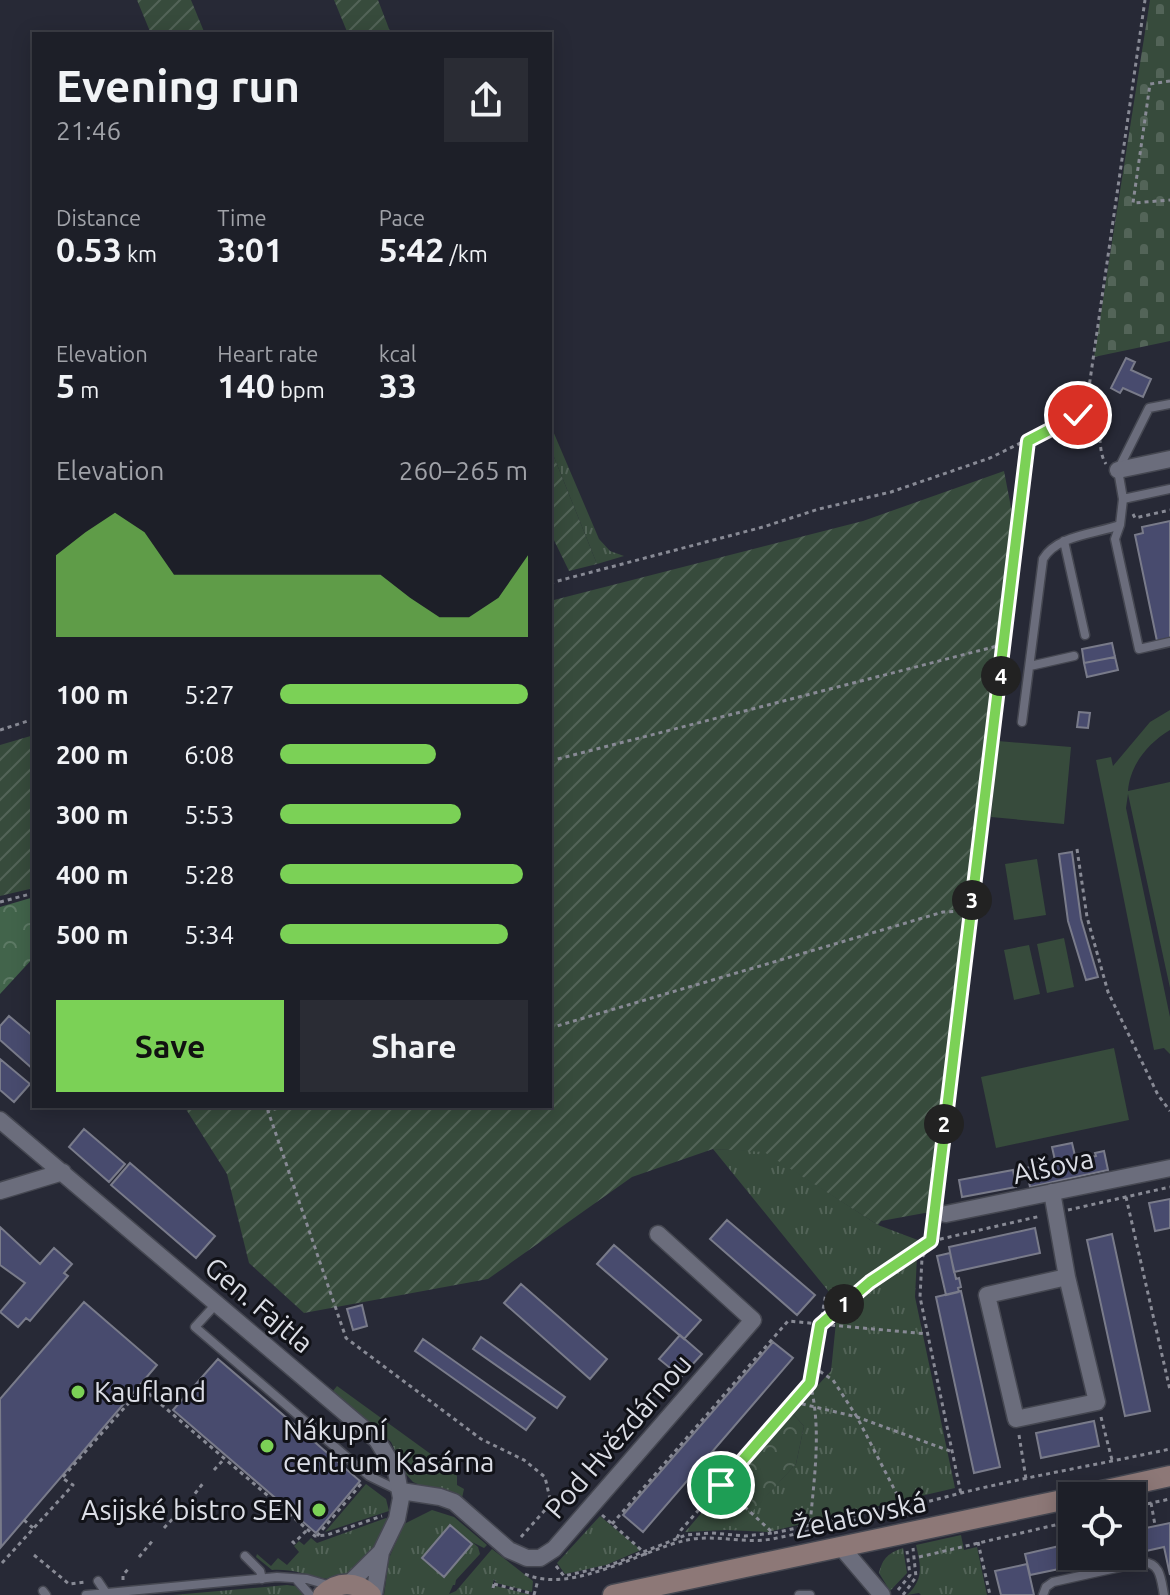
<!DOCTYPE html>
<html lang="en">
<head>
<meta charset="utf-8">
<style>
  :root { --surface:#1d1f28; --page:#2a2c34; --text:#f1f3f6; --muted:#a0a2a8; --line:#3b3d45; --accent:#7bd156 }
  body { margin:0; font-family:Ubuntu,sans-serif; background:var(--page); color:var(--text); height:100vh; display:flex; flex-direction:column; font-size:30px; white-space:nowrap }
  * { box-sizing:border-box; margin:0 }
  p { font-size:26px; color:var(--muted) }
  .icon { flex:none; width:44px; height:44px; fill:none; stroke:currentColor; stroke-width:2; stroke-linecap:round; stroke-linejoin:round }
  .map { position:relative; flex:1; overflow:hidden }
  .sheet { position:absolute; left:32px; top:32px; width:520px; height:1076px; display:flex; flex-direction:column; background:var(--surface); border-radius:0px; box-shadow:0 4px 20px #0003,0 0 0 2px var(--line) }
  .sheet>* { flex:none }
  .tools { position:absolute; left:1058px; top:1482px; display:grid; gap:16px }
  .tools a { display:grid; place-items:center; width:88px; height:88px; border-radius:0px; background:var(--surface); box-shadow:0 4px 20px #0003,0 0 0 2px var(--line); font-size:40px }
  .pin { position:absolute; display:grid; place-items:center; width:68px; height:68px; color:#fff; margin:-34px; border:4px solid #fff; border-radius:50%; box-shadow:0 2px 8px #0007 }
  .km { position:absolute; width:40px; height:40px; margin:-20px; border-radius:50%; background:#222; color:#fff; font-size:22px; line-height:40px; text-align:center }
  .round { display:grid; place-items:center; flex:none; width:84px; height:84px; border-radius:0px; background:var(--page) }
  .summary { display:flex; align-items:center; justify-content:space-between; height:136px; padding:0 24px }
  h1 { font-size:44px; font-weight:700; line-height:60px }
  .stats { display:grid; grid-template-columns:repeat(3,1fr); gap:12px; height:136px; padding:8px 24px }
  .stats div { display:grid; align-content:center }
  .stats b { font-size:34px; font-weight:700 }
  .stats small { font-size:22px; font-weight:400 }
  .stats p { font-size:22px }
  .chart { height:224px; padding:16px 24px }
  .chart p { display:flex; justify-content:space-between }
  .chart svg { width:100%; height:144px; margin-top:8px; fill:var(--accent); opacity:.7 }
  .action { display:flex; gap:16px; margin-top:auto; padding:16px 24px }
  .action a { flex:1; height:92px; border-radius:0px; background:var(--accent); color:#111; font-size:32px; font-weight:700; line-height:92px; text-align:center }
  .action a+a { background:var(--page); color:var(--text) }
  ul { padding:0 24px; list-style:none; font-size:26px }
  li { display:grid; grid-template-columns:128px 96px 1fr; align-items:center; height:60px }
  li i { height:20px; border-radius:10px; background:var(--accent) }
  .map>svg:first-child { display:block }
</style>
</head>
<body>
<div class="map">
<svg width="1170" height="1595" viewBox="0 0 1170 1595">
  <defs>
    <pattern id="grass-tufts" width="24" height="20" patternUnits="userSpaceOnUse" patternTransform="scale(2)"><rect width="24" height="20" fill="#374b3c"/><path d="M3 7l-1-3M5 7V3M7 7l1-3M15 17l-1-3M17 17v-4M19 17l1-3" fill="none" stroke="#536458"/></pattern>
    <pattern id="forest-crowns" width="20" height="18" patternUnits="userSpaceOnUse" patternTransform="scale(2)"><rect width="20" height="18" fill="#42644b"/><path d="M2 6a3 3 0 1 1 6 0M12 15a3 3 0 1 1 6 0" fill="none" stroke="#5d7a65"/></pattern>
    <pattern id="cemetery-stones" width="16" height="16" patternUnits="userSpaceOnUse" patternTransform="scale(2)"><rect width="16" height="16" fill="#374b3c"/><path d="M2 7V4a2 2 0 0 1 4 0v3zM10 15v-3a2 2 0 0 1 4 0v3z" fill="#536458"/></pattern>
    <pattern id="park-crowns" width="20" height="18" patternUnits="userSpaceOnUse" patternTransform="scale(2)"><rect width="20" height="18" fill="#374b3c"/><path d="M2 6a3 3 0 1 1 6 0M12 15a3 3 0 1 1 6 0" fill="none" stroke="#536458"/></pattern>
    <pattern id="garden-furrows" width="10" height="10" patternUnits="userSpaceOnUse" patternTransform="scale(2)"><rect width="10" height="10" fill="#374b3c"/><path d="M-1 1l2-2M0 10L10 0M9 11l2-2" fill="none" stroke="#536458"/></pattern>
  </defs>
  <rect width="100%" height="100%" fill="#272936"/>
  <!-- grass -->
  <path fill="url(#grass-tufts)" d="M550 424 599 539 610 551 624 556 597 564 550 447Z
    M713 1149 764 1151 878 1225 923 1242 917 1256 915 1297 955 1488 768 1532 726 1530 685 1532 723 1488 751 1512 796 1464 804 1426 792 1413 831 1371 838 1303Z
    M337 1386 450 1468 457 1476V1485L464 1489 462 1498 445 1489 420 1485 413 1482 406 1474 391 1442 333 1391Z
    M366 1484 386 1499 389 1511 325 1532Z
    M432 1510 454 1517 487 1545 484 1548 472 1542 478 1547 480 1554 456 1580 455 1585H453L449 1594 456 1591 492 1549 533 1581 532 1592 496 1583 494 1579 492 1589 496 1586 531 1595H384L389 1558 404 1524Z
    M600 1516 641 1550 606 1565 565 1574 557 1563Z
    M386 1518 388 1519C376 1544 356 1586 322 1578 304 1574 291 1569 272 1570L256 1557 257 1554 271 1566 278 1558 287 1565 299 1552 294 1546 299 1541 304 1545 311 1538 317 1543Z
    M961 1535 964 1550 977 1547 987 1595H921L919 1593 907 1595C924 1579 921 1566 916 1545Z
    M903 1548 907 1573 890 1591 879 1573C883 1557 889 1553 903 1548Z
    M287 1585 295 1586 305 1595H173Z"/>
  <!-- forest -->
  <path fill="url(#forest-crowns)" d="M34 897V957L0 994V907Z"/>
  <!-- cemetery -->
  <path fill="url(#cemetery-stones)" d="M1150 0H1170V341L1094 357Z"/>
  <!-- park -->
  <path fill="url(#park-crowns)" d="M792 1413 804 1426 796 1464 751 1513 723 1488Z"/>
  <!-- garden -->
  <path fill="url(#garden-furrows)" d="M137 0H191L205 34H151Z
    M334 0H378L391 34H348Z
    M550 447 597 564 569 571 550 532Z
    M1004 471 1016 533 930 1212 881 1221 878 1225 764 1152 713 1149 632 1177 488 1279 304 1313 249 1263 227 1174 184 1106H550V601L863 521Z
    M34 735V888L0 896V745Z"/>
  <!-- pitch -->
  <path fill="#374b3c" d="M1170 710V730C1148 743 1130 765 1128 791L1170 782V988L1128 794 1126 808 1170 1017V1054L1164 1048 1154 1050 1096 760 1111 757 1113 766 1150 722Z
    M998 741 1071 747 1064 824 991 817Z
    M1037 859 1046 915 1014 920 1005 864Z
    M1064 938 1074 987 1047 993 1037 944Z
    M1029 945 1040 994 1014 1000 1004 950Z
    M1114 1048 1129 1120 996 1148 981 1077Z"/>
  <!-- building -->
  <path fill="#484b6e" stroke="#797b8a" stroke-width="2" d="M1126 358 1135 362 1131 370 1151 379 1143 397 1123 388 1120 393 1111 388Z
    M1170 521V639L1157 641 1135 535 1143 533 1142 527Z
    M1112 643 1115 657 1084 663 1082 649Z
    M1115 657 1118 670 1087 677 1084 663Z
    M1079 712 1090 713 1088 728 1077 727Z
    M1072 852 1081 919 1098 977 1086 980 1068 921 1059 854Z
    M9 1016 34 1037V1070L0 1040V1026Z
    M0 1059 30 1084 14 1102 0 1090Z
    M84 1129 125 1164 109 1182 69 1147Z
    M1072 1143 1076 1160 1096 1156 1095 1153 1104 1151 1108 1170 1030 1187 1026 1168 1035 1166 1036 1169 1056 1165 1052 1147Z
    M130 1163 215 1236 196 1258 111 1185Z
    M1013 1170 1016 1187 962 1197 959 1180Z
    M1170 1199V1228L1155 1231 1149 1203Z
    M727 1220 815 1295 797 1315 710 1239Z
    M0 1227 40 1264 54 1248 72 1264 64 1273 68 1276 30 1321 26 1318 18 1327 0 1312 25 1283 0 1265Z
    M1035 1228 1040 1253 954 1272 949 1247Z
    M1112 1234 1150 1411 1125 1416 1087 1240Z
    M614 1245 701 1320 684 1339 597 1264Z
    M950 1253 956 1279 959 1278 961 1287 958 1288 959 1292 946 1295 937 1256Z
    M521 1284 607 1359 590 1379 504 1303Z
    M961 1291 1000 1467 974 1473 936 1297Z
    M84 1302 157 1365 1 1547 0 1399Z
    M362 1305 367 1326 353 1330 347 1309Z
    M680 1335 702 1354 681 1377 659 1359Z
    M481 1337 565 1397 557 1408 473 1349Z
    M423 1339 535 1418 526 1430 415 1351Z
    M773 1342 793 1358 643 1532 623 1515Z
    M218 1359 360 1481 316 1533 173 1410Z
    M1094 1421 1099 1446 1041 1458 1036 1433Z
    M1170 1523V1575L1164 1547 1146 1551 1141 1529Z
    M450 1525 472 1544 444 1577 422 1558Z
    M1072 1543V1556L1112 1558 1030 1575 1025 1554Z
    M1027 1564 1034 1595H1001L995 1571Z"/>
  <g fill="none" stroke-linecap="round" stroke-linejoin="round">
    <!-- service casing -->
    <g stroke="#454751" stroke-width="11">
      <path id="service" d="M1170 404 1149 408 1118 470 1123 499 1170 489
        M1120 525 1115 539 1139 649 1170 642
        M1064 541 1085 635
        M1030 666 1074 656
        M1022 722 1043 559C1057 535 1095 534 1120 525L1123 499
        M217 1303 195 1327 369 1476 400 1491
        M245 1556 260 1571 262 1579
        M296 1579 310 1595
        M98 1581 106 1593
        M43 1591 46 1595
        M86 1595 277 1577 307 1579 331 1586
        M799 1595H810
        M1043 1595 1046 1587 1053 1582 1143 1562C1161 1563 1161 1580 1164 1595"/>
    </g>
    <!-- minor casing -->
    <g stroke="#454751" stroke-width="19">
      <path id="minor" d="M1118 470 1170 459
        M0 1120 377 1440 396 1471 401 1498 397 1519 381 1552 374 1595
        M0 1191 63 1172
        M1052 1192 1067 1277
        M946 1214 1170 1168
        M1067 1277 1097 1402 1016 1419 987 1295Z
        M401 1491 440 1497 454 1502 509 1550 527 1558H540L554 1549 753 1320 658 1234
        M842 1548 882 1595
        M349 1584 381 1552"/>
    </g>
    <!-- secondary casing -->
    <g stroke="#454751" stroke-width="23">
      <path id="secondary" d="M1079 1496 1170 1476
        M323 1595C338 1581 356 1581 371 1595
        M613 1595 1072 1498"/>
    </g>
    <!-- path -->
    <path stroke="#888a95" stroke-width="3" stroke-dasharray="4 4" stroke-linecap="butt" d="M1170 81 1150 84 1133 203 1170 200
      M1085 415 1145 0
      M1133 514 1135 518 1170 510
      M550 583 763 527 819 509 891 492 990 458 1078 415C1109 418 1094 446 1106 464
      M0 730 34 719
      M550 761 1005 644
      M1077 849 1087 917 1108 992 1158 1095 1170 1111
      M0 902 34 893
      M550 1028 943 912 969 911
      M285 1106 268 1111 346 1338 481 1439 524 1460 545 1477 550 1499 546 1509 520 1538
      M1126 1197 1170 1390
      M935 1204 1028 441
      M1068 1210 1170 1187
      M933 1223 931 1241 922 1258 920 1297 961 1494
      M932 1241 1041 1216
      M820 1325 870 1282 926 1246
      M813 1367 833 1380 857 1417 905 1510 906 1517
      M810 1383C822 1429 814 1478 810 1525
      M794 1402 857 1417 950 1451
      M1101 1417 1112 1460
      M1019 1435 1026 1479
      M214 1470 225 1458
      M190 1500 204 1482
      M1151 1503 1155 1525
      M1132 1507 1170 1499
      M602 1515 647 1555
      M24 1520 33 1528
      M612 1524 788 1321 927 1334
      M164 1528 180 1511
      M774 1533 897 1506 898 1508
      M317 1536 361 1484
      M677 1538 681 1530 810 1383 826 1293
      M292 1541 294 1543 307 1530
      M978 1542 990 1595
      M34 1555 69 1584 85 1582
      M139 1557 154 1539
      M919 1557 1072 1521
      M2 1563 73 1485 62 1478 142 1388 315 1536 327 1535 382 1516
      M556 1566 564 1576 608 1566 686 1535 712 1533 745 1536 773 1533 721 1485
      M525 1574C572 1595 641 1550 687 1540 715 1534 744 1544 772 1539 836 1526 898 1509 961 1493 1030 1476 1101 1464 1170 1449
      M123 1580V1575L129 1568
      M494 1584 534 1594
      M493 1588 495 1580
      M898 1590 910 1575 907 1551
      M534 1595 538 1580
      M903 1595 916 1577 913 1548"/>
    <!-- service -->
    <use href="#service" stroke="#6b6d7c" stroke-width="8"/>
    <!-- minor -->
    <use href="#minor" stroke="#6b6d7c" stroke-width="16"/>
    <!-- secondary -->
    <use href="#secondary" stroke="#8d7877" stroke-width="20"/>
  </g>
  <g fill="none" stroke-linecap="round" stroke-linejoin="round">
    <!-- route casing -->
    <g stroke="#fff" stroke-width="16">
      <path id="route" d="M721 1485 810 1383 820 1325 870 1282 931 1241 1028 441 1078 415"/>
    </g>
    <!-- route -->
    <use href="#route" stroke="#7bd156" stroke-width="10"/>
  </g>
  <!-- markers -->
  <g fill="#7bd156" stroke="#111218" stroke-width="3">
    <circle cx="78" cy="1392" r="8"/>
    <circle cx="267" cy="1446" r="8"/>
    <circle cx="319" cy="1510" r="8"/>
  </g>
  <g text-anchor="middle" stroke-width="6" stroke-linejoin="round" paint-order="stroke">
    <!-- street labels -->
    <g font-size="28" fill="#dbdde5" stroke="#111218">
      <text transform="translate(1053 1166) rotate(-12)" y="10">Alšova</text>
      <text transform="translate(259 1305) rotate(40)" y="10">Gen. Fajtla</text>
      <text transform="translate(618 1436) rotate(-49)" y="10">Pod Hvězdárnou</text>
      <text transform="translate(860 1515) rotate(-12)" y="10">Želatovská</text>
    </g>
    <!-- poi labels -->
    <g font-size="28" fill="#dbdde5" stroke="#111218" text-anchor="start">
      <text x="94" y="1402">Kaufland</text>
      <text x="283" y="1440">Nákupní<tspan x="283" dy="32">centrum Kasárna</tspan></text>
      <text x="303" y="1520" text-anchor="end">Asijské bistro SEN</text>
    </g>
  </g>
</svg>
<div class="tools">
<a><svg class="icon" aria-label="locate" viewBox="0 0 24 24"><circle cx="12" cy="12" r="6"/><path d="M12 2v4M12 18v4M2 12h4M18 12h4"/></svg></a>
</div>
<div class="pin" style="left:721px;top:1485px;background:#1e9e55"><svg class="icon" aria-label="arrive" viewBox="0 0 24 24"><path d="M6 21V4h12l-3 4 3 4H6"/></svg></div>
<div class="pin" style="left:1078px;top:415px;background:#d93025"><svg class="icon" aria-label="check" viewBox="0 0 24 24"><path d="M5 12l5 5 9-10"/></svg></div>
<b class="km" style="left:844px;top:1304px">1</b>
<b class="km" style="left:944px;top:1124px">2</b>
<b class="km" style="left:972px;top:900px">3</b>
<b class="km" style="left:1001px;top:676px">4</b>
<section class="sheet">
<div class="summary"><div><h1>Evening run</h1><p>21:46</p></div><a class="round"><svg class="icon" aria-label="share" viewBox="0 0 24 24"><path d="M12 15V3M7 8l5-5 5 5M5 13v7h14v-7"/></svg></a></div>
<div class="stats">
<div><p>Distance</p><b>0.53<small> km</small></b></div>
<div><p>Time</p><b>3:01</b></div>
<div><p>Pace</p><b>5:42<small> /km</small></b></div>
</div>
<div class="stats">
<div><p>Elevation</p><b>5<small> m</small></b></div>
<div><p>Heart rate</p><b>140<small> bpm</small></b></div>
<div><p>kcal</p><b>33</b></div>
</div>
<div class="chart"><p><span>Elevation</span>260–265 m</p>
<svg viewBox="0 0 160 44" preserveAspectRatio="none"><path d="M0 44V19L10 12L20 6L30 12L40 25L50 25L60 25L70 25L80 25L90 25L100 25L110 25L120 32L130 38L140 38L150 32L160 19V44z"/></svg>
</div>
<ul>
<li><b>100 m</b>5:27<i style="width:100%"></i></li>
<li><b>200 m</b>6:08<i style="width:63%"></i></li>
<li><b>300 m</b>5:53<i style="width:73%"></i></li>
<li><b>400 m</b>5:28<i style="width:98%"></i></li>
<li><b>500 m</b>5:34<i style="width:92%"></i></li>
</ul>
<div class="action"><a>Save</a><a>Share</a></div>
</section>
</div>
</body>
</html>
